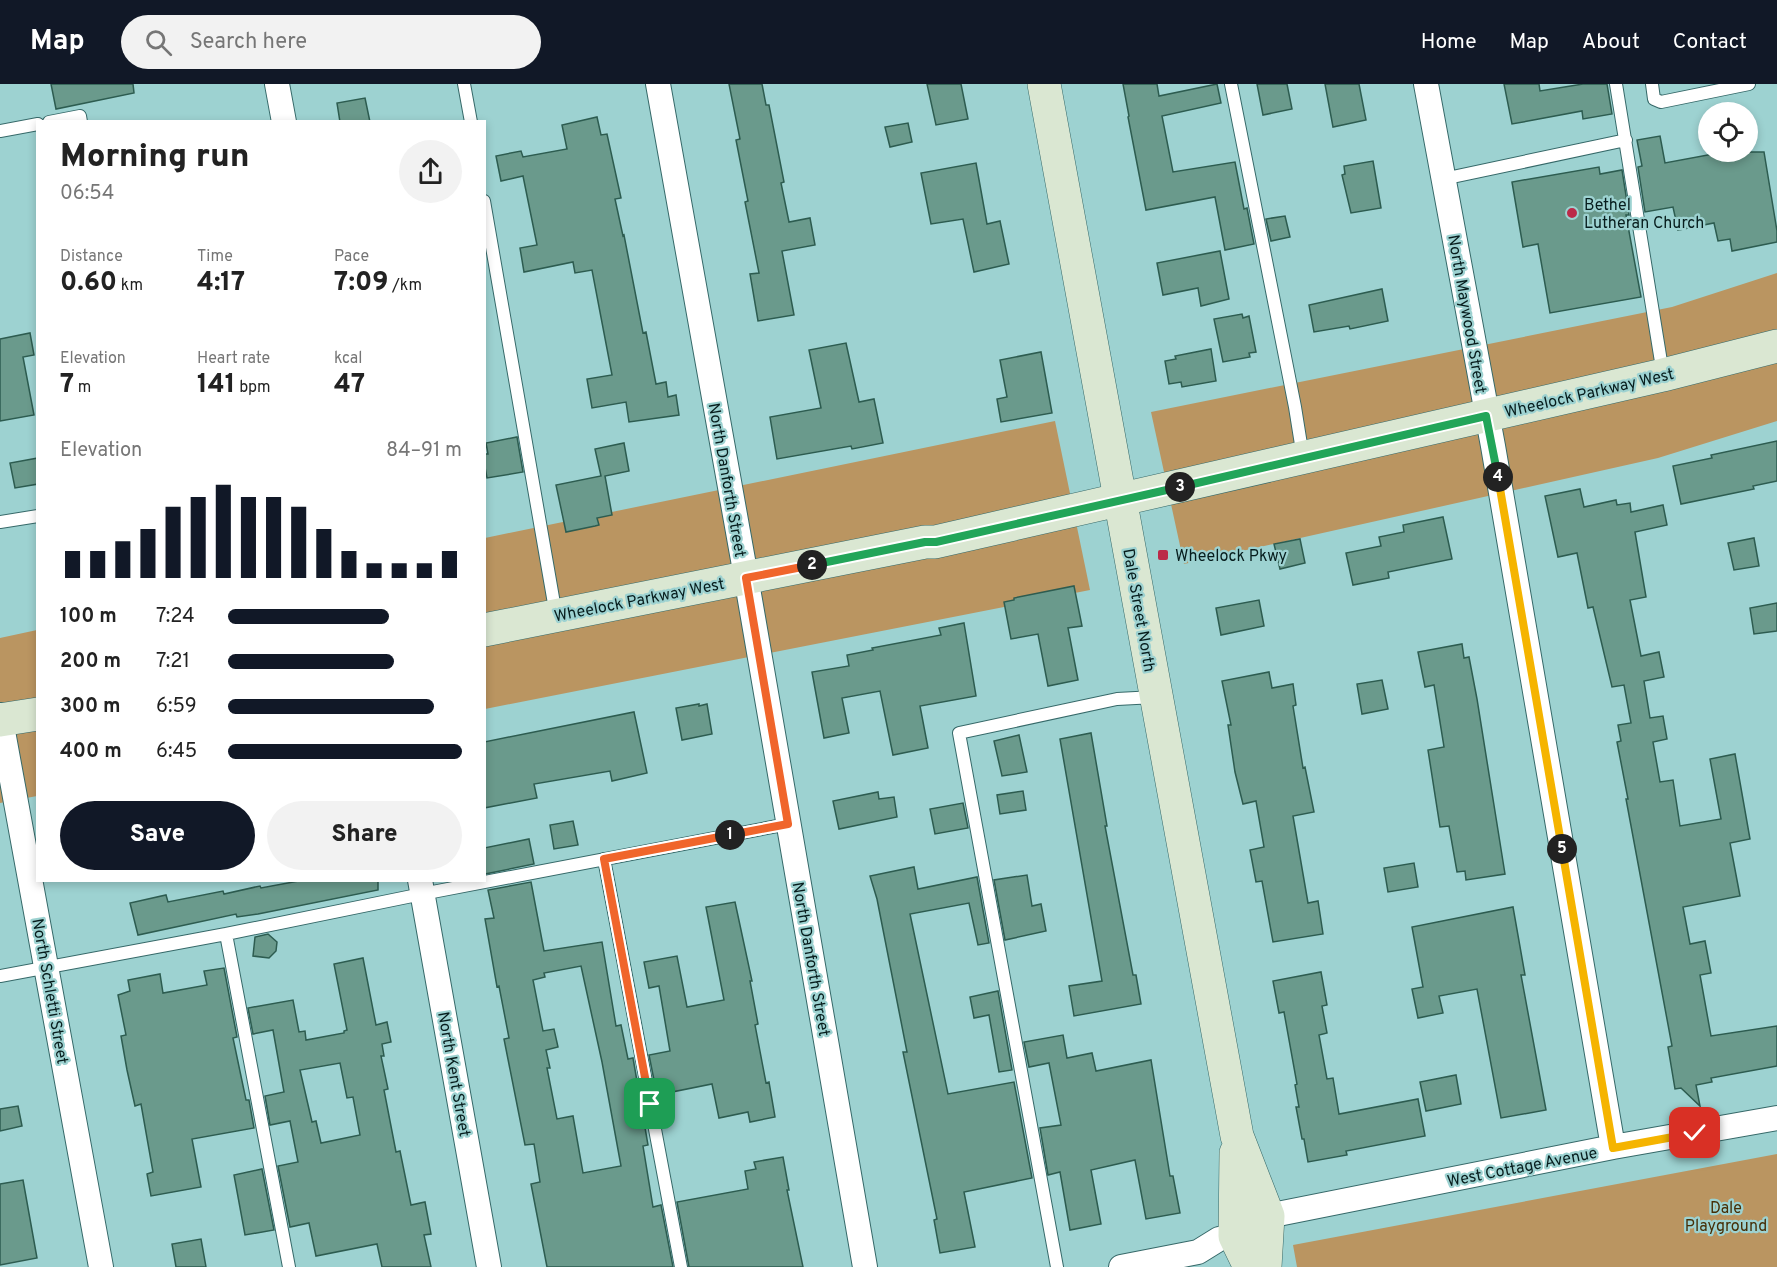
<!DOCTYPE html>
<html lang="en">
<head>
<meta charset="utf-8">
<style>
  :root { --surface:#fff; --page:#f2f2f2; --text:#222; --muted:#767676; --accent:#111827 }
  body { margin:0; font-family:Overpass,sans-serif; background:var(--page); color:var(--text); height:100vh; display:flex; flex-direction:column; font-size:22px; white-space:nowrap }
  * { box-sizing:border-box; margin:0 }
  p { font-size:20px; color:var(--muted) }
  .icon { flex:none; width:33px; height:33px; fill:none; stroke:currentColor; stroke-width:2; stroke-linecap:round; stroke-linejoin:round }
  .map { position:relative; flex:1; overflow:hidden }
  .panel { position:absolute; left:36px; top:36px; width:450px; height:762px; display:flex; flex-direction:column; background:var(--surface); border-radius:0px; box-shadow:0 3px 9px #0003 }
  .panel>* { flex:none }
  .tools { position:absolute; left:1698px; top:18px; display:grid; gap:12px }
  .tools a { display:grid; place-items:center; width:60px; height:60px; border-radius:50%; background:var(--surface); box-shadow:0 3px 9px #0003; font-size:30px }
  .pin { position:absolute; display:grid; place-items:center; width:51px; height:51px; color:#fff; margin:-26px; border-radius:12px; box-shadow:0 3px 9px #0006 }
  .km { position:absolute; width:30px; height:30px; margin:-15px; border-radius:50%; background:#222; color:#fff; font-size:16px; line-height:30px; text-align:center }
  .round { display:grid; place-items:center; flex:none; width:63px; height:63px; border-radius:32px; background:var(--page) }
  .overview { display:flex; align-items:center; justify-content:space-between; height:102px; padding:0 24px }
  h1 { font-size:33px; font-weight:800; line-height:45px }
  .metrics { display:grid; grid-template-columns:repeat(3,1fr); gap:9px; height:102px; padding:6px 24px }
  .metrics div { display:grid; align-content:center }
  .metrics b { font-size:26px; font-weight:800 }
  .metrics small { font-size:16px; font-weight:400 }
  .metrics p { font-size:16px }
  .chart { height:168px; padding:12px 24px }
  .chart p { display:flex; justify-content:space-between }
  .chart svg { width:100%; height:108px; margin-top:6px; stroke:var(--accent); stroke-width:6 }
  .action { display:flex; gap:12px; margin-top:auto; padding:12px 24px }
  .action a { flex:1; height:69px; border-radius:36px; background:var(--accent); color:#fff; font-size:24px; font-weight:800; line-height:69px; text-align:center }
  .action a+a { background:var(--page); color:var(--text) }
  ul { padding:0 24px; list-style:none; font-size:20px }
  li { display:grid; grid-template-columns:96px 72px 1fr; align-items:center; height:45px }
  li i { height:15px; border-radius:8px; background:var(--accent) }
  header { display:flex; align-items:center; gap:36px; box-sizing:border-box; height:84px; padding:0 30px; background:var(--accent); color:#fff }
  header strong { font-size:28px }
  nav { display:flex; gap:33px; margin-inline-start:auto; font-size:21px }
  .search { width:420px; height:54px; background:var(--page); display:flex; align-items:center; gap:15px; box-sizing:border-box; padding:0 21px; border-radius:33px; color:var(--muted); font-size:22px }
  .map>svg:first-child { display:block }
</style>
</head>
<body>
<header>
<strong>Map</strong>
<div class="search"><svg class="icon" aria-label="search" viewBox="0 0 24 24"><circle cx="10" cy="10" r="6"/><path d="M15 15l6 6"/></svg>Search here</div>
<nav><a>Home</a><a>Map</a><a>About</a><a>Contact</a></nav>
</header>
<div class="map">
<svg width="1777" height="1183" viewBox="0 0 1777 1183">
  <rect width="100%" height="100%" fill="#9dd2d1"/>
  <!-- green -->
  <path fill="#ba9561" d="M1777 189V337L1658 374 1184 480 1151 328 1672 223Z
    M1055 337 1090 506 485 625V454Z
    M37 546V712L0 719V554Z
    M1777 1070V1183H1297L1293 1161Z"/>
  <!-- building -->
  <path fill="#6a9a8c" stroke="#2d5c50" stroke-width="1.5" fill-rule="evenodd" d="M51 0H133L134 9 56 25Z
    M729 0H762L766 21H769L784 98 781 99 789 138 810 134 815 161 782 167 794 231 758 237 750 190 759 189 745 118 748 117 736 56 740 55Z
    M927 0H961L968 35 936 41Z
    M1123 0H1157L1159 12 1217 0 1221 19 1162 32 1173 88 1235 78 1244 125 1247 124 1254 160 1225 166 1215 113 1146 126 1128 33 1129 32Z
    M1257 0H1287L1292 25 1263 31Z
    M1325 0H1359L1366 36 1333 43Z
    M1504 0H1539L1540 7 1583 0H1607L1612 30 1583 35 1582 27 1512 40Z
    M365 14 370 38H340L337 19Z
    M597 33 601 51 607 50 621 114 615 115 623 152 624 151 643 249 646 248 656 300 666 298 668 313 676 311 679 331 629 338 626 318 592 324 587 295 612 291 592 186 575 189 573 178 524 188 520 164 537 161 523 92 501 97 496 72 521 67 523 73 567 65 562 41Z
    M908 39 912 58 890 63 885 43Z
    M1660 52 1665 79 1724 68H1764L1777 147V158L1732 167 1730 155 1718 157 1714 139 1678 146 1673 123 1645 128 1638 83 1642 82 1637 56Z
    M1373 77 1381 124 1351 129 1342 91 1345 90 1344 82Z
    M976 79 987 140 1000 137 1009 180 974 188 963 135 931 140 921 89Z
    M1599 83 1600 90 1622 86 1629 131H1626L1641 213 1550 229 1538 160 1523 163 1512 98Z
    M1285 132 1290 153 1271 157 1266 135Z
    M1220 167 1229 215 1201 222 1198 204 1163 211 1157 179Z
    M1382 205 1388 237 1350 245 1349 242 1314 248 1309 221Z
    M1242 230 1243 234 1249 232 1256 268 1249 269 1250 273 1223 278 1214 235Z
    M30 249 34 271 23 273 34 331 0 337V255Z
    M846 259 859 318 874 315 883 359 852 365 851 362 777 375 770 333 821 324 809 266Z
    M1211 265 1216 297 1182 303 1181 298 1169 300 1165 277 1176 275 1175 272Z
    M1041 268 1052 329 1001 338 997 315 1007 313 1000 276Z
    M517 353 523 388 487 394 484 378V370H488L486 359Z
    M1777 357V397L1753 402 1754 405 1681 420 1673 382 1712 374 1711 371Z
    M624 359 629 387 605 392 612 431 597 434 599 441 595 442 566 448 556 401 601 392 595 365Z
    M38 374V400L15 404 10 379Z
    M1580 405 1584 423 1616 416 1617 421 1630 419 1631 428 1663 421 1667 441 1635 448 1646 513 1630 516 1641 572 1659 568 1664 593 1644 597 1650 634 1663 632 1667 655 1653 658 1660 698 1673 696 1680 742 1721 735 1710 675 1735 670 1750 755 1730 759 1740 812 1683 823 1690 860 1705 857 1711 889 1700 891 1711 952 1777 942V982L1711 994 1712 998 1696 1001 1700 1022 1681 1004 1675 1005 1668 963 1672 962 1626 715H1628L1617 658 1621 657 1618 641 1631 639 1624 601 1612 603 1593 523 1588 524 1577 469 1558 473 1545 412Z
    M1443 433 1452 475 1388 488 1389 494 1353 501 1346 469 1381 462 1379 453 1404 448 1403 441Z
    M1754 454 1759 482 1734 486 1728 459Z
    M1300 455 1305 479 1280 485 1274 460Z
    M1074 502 1082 542 1068 544 1078 596 1048 602 1038 550 1011 555 1004 518 1014 516V514Z
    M1259 516 1264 542 1221 551 1216 524Z
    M1777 519V547L1754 550 1750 524Z
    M964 539 976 612 920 622 928 664 893 671 880 607 842 614 849 649 824 654 812 588 849 582 847 571 873 566 872 564 941 551 939 544Z
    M1462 560 1464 574 1469 573 1477 615 1505 790 1466 796 1465 787 1457 788 1449 742 1440 743 1428 666 1444 663 1434 601 1425 603 1418 568Z
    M1269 588 1272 604 1293 600 1296 621 1293 622 1303 684 1305 683 1314 728 1293 732 1308 819 1318 817 1323 850 1273 858 1262 797 1256 798 1250 766 1264 763 1256 717 1243 720 1235 688 1228 641H1231L1222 597Z
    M1382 596 1388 625 1362 630 1357 600Z
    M699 620V622L707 620 712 650 682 656 676 624Z
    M634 628 647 689 612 697 610 687 534 700 537 714 484 724V658Z
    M1091 649 1107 742H1105L1133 891H1136L1141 920 1074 932 1069 902 1102 897 1060 655Z
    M1019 651 1027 688 1002 692 994 657Z
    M1023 707 1026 726 1000 730 997 711Z
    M878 708 879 715 894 713 897 733 839 745 833 717Z
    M963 719 968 744 935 750 930 725Z
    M573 737 578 761 554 765 550 741Z
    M529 755 534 780 485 790 484 764Z
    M1414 779 1418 803 1388 808 1384 784Z
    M914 783 918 805 977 793 989 859 978 861 969 819 910 830 948 1010 1014 998 1032 1094 964 1108 975 1163 940 1169 934 1136 937 1135 903 968H907L877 815 870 792Z
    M1027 791 1032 822 1041 820 1046 847 1005 856 994 796Z
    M304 796H378V806L258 830 237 833 236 830 138 851 130 819 166 811 168 818 223 807 224 810 260 802 261 804Z
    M531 798 544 867 602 858 616 942 621 941 628 975 633 974 648 1061 643 1062 653 1123 661 1121 673 1183H547L531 1100 540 1098 534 1060 525 1061 504 955 509 954 499 902 497 903 485 835 494 834 488 806ZM581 882 602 978 621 1082 583 1089 573 1032 557 1035 547 984H550L546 966 558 963 554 945 543 947 533 896 545 893 544 889Z
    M735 818 752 897H750L758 940 755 941 766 999 769 998 775 1033 750 1038 748 1028 719 1034 712 1000 657 1011 649 971 670 967 659 902 649 904 644 878 677 872 687 923 724 916 706 823Z
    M1513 823 1525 891H1521L1546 1026 1501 1034 1477 905 1439 912 1443 929 1418 934 1412 905 1423 903 1412 843Z
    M268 850 277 858 276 867 269 874 253 872 255 853Z
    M363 874 376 941 387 938 391 958 382 960 384 972H381L388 1005 384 1006 396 1068 400 1067 411 1121 425 1118 431 1150 424 1151 431 1183H382L377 1160 316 1172 309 1139 290 1143 278 1082 298 1078 290 1037 270 1041 265 1012 284 1008 273 946 253 950 248 924 293 916 299 948 305 947 306 956 344 949V947L347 946 334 880ZM340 979 347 1014 353 1013 360 1051 321 1059 316 1037 312 1038 300 986Z
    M224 884 237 953 233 954 246 1016H249L254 1044 192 1055 201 1103 151 1112 147 1090 153 1088 141 1020 135 1022 127 986 121 952 126 951 118 911 130 907 128 896 160 890 163 909 207 901 204 887Z
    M1321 888 1327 921 1322 922 1327 949 1319 951 1327 995 1333 994 1339 1030 1418 1015 1425 1052 1346 1067 1347 1071 1308 1078 1304 1055H1302L1296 1023H1299L1295 1001 1297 1000 1284 928 1279 929 1273 897Z
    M998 907 1012 986 999 988 989 931 974 934 970 913Z
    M1063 951 1067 974 1092 969 1096 987 1151 976 1170 1092H1173L1180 1129 1146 1135 1135 1076 1091 1086 1101 1140 1070 1146 1060 1088 1048 1091 1040 1044 1061 1041 1049 979 1029 983 1024 958Z
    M1456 991 1461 1020 1426 1027 1420 998Z
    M18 1022 22 1042 0 1047V1025Z
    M783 1073 789 1106H787L803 1183H689L677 1118 748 1105 745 1087 756 1085 754 1078Z
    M262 1085 274 1146 245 1151 234 1091Z
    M23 1096 37 1174 0 1181V1100Z
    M201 1155 206 1183H176L172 1160Z"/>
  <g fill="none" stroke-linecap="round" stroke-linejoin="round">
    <!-- lane casing -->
    <g stroke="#366969" stroke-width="14">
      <path id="lane" d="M464 0 471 38
        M1231 0 1295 323 1303 373
        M1616 0 1663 290
        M1652 0 1654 15 1661 18 1749 0
        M49 38 80 32 81 38
        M0 47 38 40
        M1443 95 1626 56
        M484 117 556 531
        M0 438 38 432
        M604 775 681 1183
        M226 850 289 1183
        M0 892 226 850 422 810 788 740
        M1057 1183 959 649 1117 615 1155 613"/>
    </g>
    <!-- street casing -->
    <g stroke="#366969" stroke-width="26">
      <path id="street" d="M277 0 284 38
        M658 0 745 487 865 1183
        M1426 0 1493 362 1613 1063
        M0 631 101 1183
        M420 796 489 1183
        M1268 1132 1613 1063 1777 1034
        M1121 1183 1198 1168 1219 1155 1235 1152"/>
    </g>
    <!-- secondary casing -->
    <g stroke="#366969" stroke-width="34">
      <path id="secondary" d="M1044 0 1237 1052 1268 1132 1265 1183
        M484 546 925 458H935L1663 291 1777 262
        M0 636 38 630
        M1236 1069 1235 1152 1250 1183"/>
    </g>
    <!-- lane -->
    <use href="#lane" stroke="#fff" stroke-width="12"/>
    <!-- street -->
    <use href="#street" stroke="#fff" stroke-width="24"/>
    <!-- secondary -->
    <use href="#secondary" stroke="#dae7d2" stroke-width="33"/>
  </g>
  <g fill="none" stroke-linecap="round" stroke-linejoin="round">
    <!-- split-1 casing -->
    <g stroke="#fff" stroke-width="12">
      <path id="split-1" d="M650 1020 604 775 730 751"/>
    </g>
    <!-- split-2 casing -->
    <g stroke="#fff" stroke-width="12">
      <path id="split-2" d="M730 751 788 740 746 494 812 481"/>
    </g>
    <!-- split-3 casing -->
    <g stroke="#fff" stroke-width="12">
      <path id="split-3" d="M812 481 925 458H936L1180 403"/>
    </g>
    <!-- split-4 casing -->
    <g stroke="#fff" stroke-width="12">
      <path id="split-4" d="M1180 403 1486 332 1498 393"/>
    </g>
    <!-- split-5 casing -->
    <g stroke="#fff" stroke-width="12">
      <path id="split-5" d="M1498 393 1562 765"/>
    </g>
    <!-- split-6 casing -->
    <g stroke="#fff" stroke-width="12">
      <path id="split-6" d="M1562 765 1613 1064 1695 1049"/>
    </g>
    <!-- split-1 -->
    <use href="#split-1" stroke="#f0652b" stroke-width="8"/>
    <!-- split-2 -->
    <use href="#split-2" stroke="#f0652b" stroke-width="8"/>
    <!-- split-3 -->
    <use href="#split-3" stroke="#22a559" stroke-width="8"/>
    <!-- split-4 -->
    <use href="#split-4" stroke="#22a559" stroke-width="8"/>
    <!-- split-5 -->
    <use href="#split-5" stroke="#f5b400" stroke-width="8"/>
    <!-- split-6 -->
    <use href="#split-6" stroke="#f5b400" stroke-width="8"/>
  </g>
  <!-- markers -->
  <g fill="#bb2a49" stroke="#9dd2d1" stroke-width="2">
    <circle cx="1572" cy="129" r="6"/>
    <rect x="1157" y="465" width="12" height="12" rx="3"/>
  </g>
  <g text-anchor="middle" stroke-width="4.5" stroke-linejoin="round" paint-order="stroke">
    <!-- poi labels -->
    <g font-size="16" fill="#071d1d" stroke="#9dd2d1" text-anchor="start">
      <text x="1584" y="126">Bethel<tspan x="1584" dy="18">Lutheran Church</tspan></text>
      <text x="1175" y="477">Wheelock Pkwy</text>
    </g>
    <!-- street labels -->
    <g font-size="16" fill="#071d1d" stroke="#9dd2d1">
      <text transform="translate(1468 230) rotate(80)" y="6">North Maywood Street</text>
      <text transform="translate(1589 308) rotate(-13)" y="6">Wheelock Parkway West</text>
      <text transform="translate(728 396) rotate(80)" y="6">North Danforth Street</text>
      <text transform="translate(639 515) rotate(-11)" y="6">Wheelock Parkway West</text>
      <text transform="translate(1140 526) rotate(80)" y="6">Dale Street North</text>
      <text transform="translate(812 875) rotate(80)" y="6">North Danforth Street</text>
      <text transform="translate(51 907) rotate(80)" y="6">North Schletti Street</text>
      <text transform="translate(455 990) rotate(80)" y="6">North Kent Street</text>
      <text transform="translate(1522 1082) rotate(-11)" y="6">West Cottage Avenue</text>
    </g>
    <!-- park labels -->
    <g font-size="16" fill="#462e06" stroke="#9dd2d1">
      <text x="1726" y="1129">Dale<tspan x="1726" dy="18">Playground</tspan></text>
    </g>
  </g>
</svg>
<div class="tools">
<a><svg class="icon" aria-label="locate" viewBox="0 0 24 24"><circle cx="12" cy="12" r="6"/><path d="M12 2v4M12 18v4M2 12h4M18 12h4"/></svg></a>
</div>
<div class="pin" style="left:650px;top:1020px;background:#1e9e55"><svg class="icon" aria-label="arrive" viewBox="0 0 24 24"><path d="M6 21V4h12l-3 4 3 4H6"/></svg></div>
<div class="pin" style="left:1695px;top:1049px;background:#d93025"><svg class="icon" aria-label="check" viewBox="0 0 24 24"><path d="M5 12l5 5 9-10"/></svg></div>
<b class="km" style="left:730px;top:751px">1</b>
<b class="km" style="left:812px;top:481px">2</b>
<b class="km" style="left:1180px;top:403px">3</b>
<b class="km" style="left:1498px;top:393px">4</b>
<b class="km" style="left:1562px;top:765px">5</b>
<section class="panel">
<div class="overview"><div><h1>Morning run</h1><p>06:54</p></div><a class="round"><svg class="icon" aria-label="share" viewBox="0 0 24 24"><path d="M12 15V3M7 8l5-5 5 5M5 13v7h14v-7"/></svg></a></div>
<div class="metrics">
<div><p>Distance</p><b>0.60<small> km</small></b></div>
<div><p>Time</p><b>4:17</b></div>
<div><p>Pace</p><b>7:09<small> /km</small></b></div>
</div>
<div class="metrics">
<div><p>Elevation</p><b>7<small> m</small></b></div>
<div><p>Heart rate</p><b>141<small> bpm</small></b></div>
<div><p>kcal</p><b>47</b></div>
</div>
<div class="chart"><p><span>Elevation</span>84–91 m</p>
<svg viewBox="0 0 160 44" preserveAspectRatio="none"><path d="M5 44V33M15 44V33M25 44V29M35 44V24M45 44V15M55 44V11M65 44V6M75 44V11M85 44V11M95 44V15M105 44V24M115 44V33M125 44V38M135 44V38M145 44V38M155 44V33"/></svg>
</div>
<ul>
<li><b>100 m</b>7:24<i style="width:69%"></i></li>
<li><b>200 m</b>7:21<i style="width:71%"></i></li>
<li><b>300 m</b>6:59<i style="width:88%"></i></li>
<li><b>400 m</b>6:45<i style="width:100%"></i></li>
</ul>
<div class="action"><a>Save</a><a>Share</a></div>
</section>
</div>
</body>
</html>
